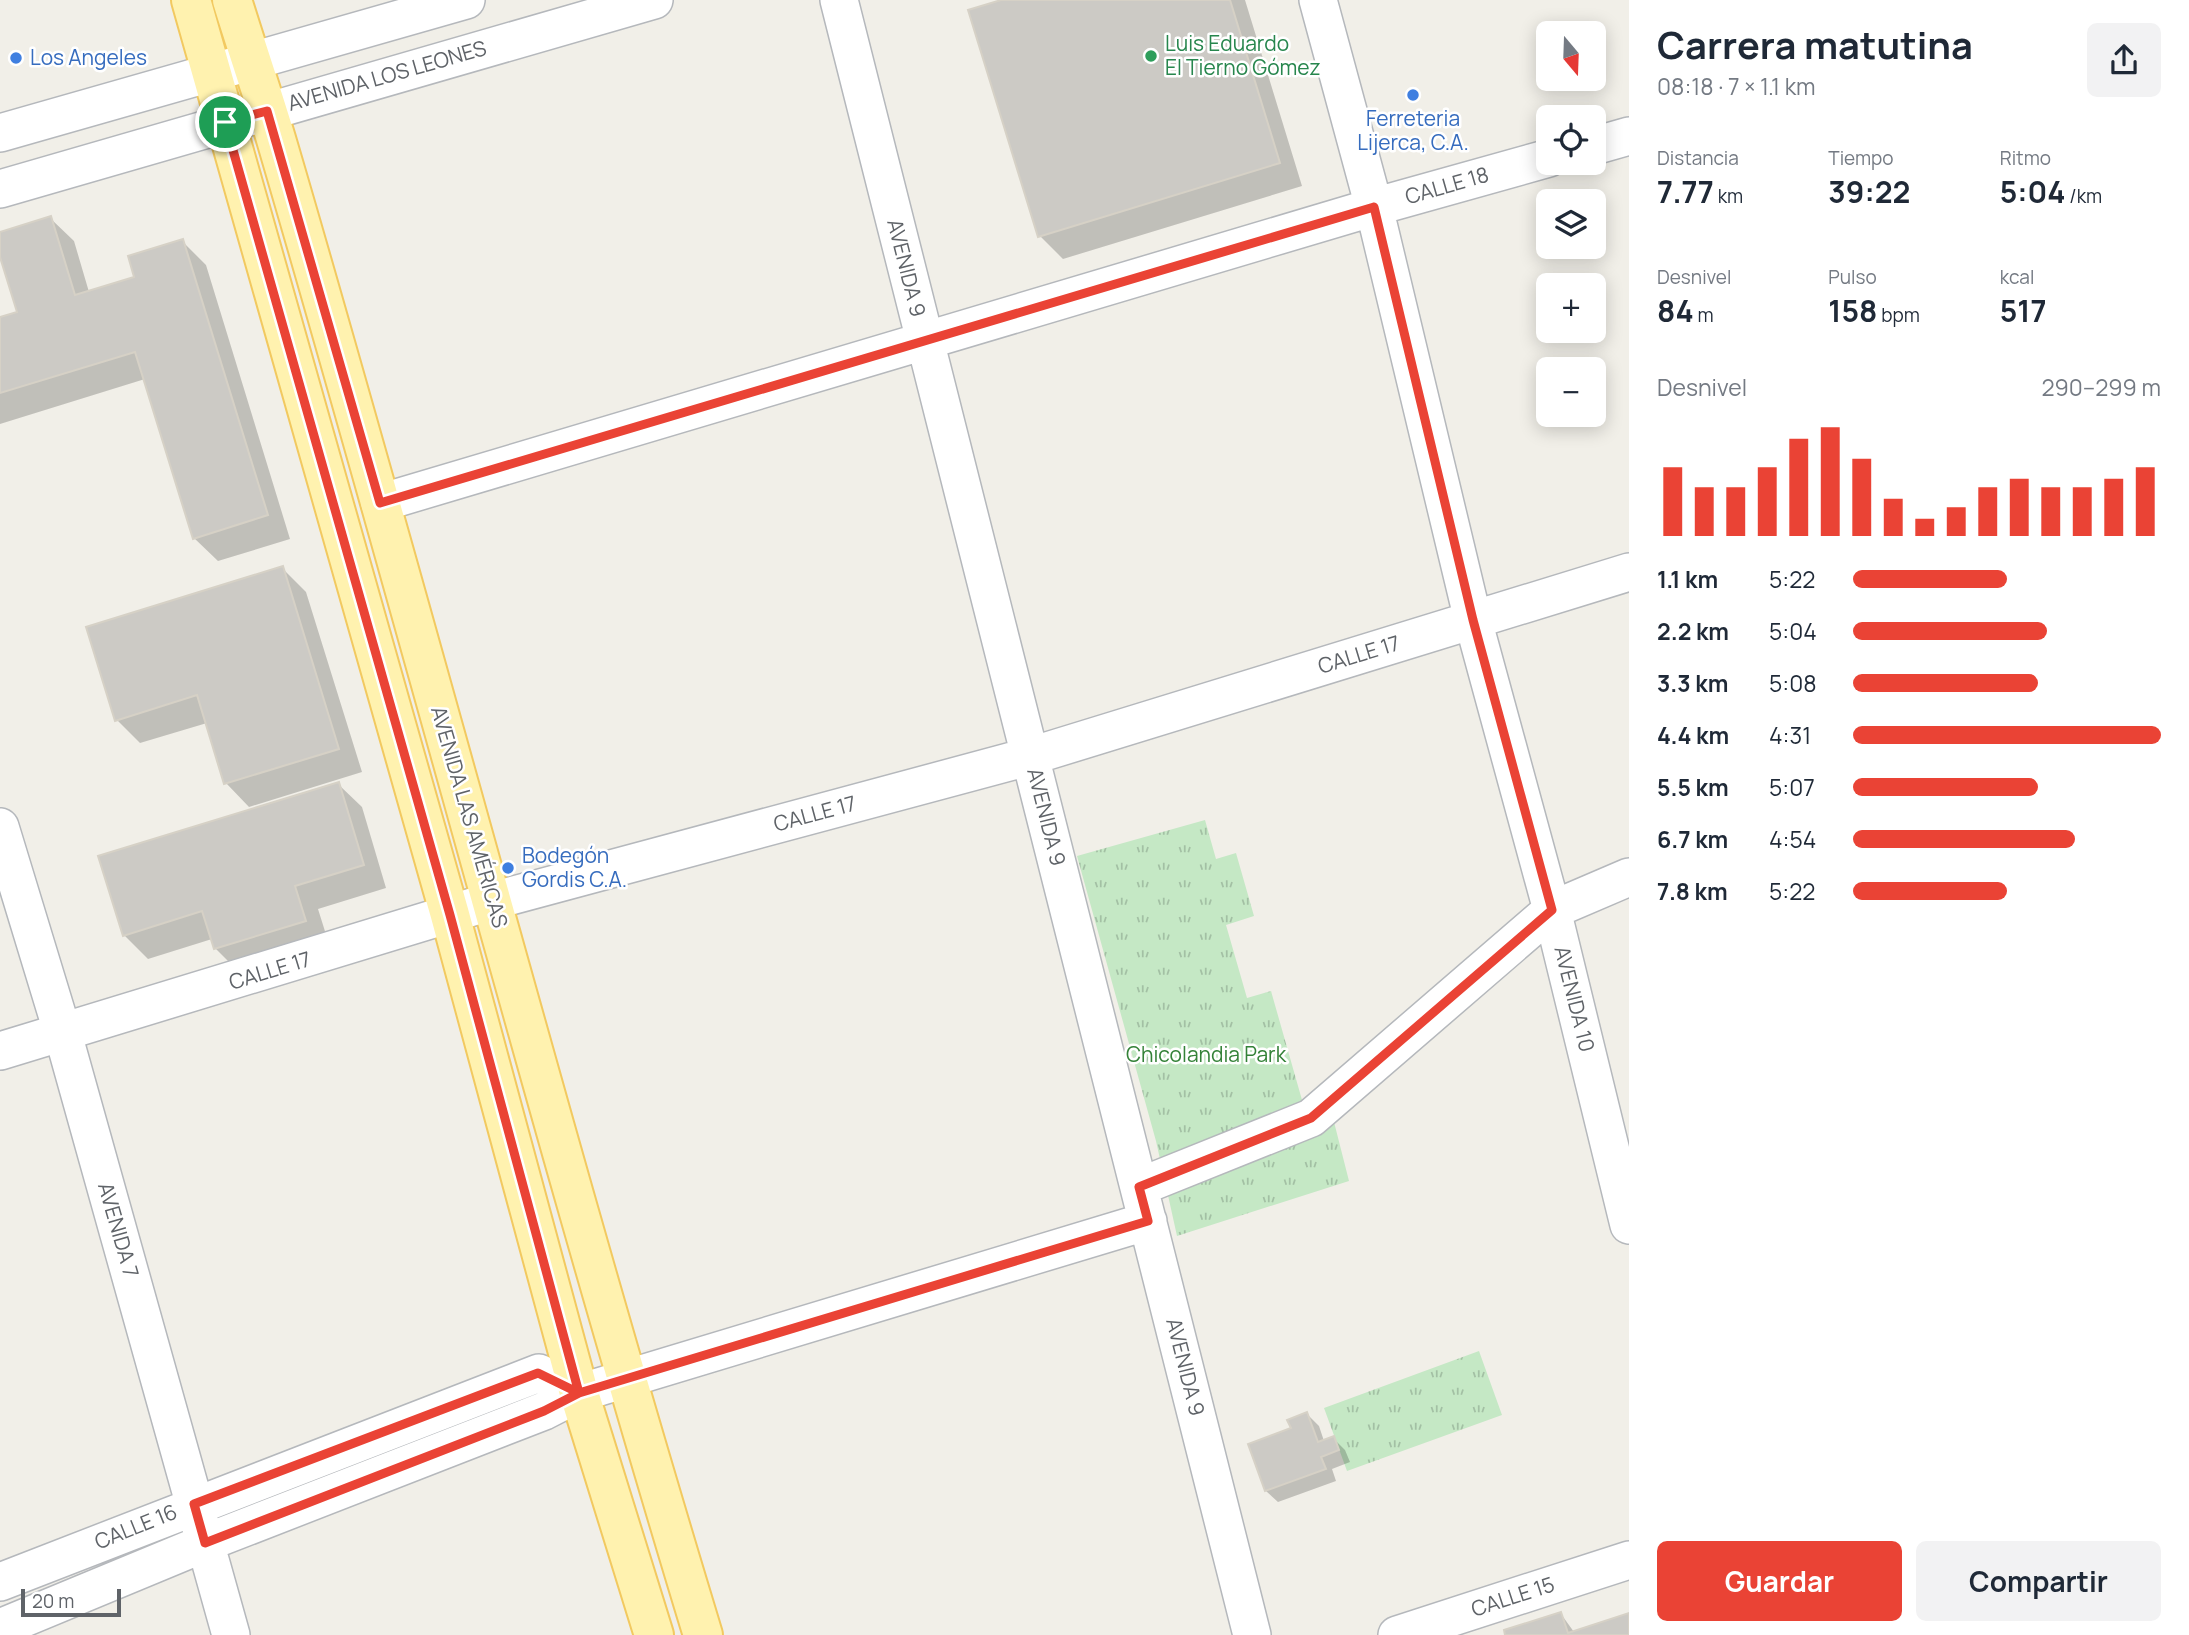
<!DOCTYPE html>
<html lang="es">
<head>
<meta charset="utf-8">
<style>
  :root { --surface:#fff; --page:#f2f2f3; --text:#1f2937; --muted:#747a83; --accent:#ea4335 }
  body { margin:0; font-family:Manrope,sans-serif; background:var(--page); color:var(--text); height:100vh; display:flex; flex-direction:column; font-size:26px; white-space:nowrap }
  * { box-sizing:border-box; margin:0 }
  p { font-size:23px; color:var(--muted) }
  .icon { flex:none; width:38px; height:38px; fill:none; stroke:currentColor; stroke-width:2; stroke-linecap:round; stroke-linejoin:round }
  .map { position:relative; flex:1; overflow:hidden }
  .panel { display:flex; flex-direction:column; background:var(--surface); width:560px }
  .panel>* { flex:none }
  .needle { width:46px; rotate:161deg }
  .controls { position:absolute; left:1536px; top:21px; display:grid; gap:14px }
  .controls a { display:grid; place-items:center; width:70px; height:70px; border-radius:10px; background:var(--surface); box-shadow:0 4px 18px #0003; font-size:35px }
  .scale { position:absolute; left:21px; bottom:18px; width:100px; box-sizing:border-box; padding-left:7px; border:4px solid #5f6368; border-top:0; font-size:19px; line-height:24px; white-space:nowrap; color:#5f6368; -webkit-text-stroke:5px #fff; paint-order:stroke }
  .pin { position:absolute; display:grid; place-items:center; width:60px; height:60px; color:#fff; margin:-30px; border:4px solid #fff; border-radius:50%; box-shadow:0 2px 7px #0007 }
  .round { display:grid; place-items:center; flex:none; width:74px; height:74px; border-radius:10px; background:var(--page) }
  .headline { display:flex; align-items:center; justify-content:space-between; height:119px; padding:0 28px }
  h1 { font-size:38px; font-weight:700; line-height:52px }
  .figures { display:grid; grid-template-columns:repeat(3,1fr); gap:10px; height:119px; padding:7px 28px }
  .figures div { display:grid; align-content:center }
  .figures b { font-size:30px; font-weight:700 }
  .figures small { font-size:19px; font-weight:400 }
  .figures p { font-size:19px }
  .chart { height:196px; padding:14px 28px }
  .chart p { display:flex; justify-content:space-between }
  .chart svg { width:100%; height:126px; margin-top:7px; stroke:var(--accent); stroke-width:6 }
  .cta { display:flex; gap:14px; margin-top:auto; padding:14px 28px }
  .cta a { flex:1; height:80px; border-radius:10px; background:var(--accent); color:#fff; font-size:28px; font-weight:700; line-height:80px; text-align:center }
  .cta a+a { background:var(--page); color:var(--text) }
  ul { padding:0 28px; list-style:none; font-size:23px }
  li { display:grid; grid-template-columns:112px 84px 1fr; align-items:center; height:52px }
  li i { height:18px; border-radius:9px; background:var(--accent) }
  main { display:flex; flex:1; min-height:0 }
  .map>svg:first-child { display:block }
</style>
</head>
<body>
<main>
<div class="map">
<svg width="1629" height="1635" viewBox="0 0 1629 1635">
  <defs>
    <pattern id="grass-tufts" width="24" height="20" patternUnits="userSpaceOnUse" patternTransform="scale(1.75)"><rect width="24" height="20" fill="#c5e8c5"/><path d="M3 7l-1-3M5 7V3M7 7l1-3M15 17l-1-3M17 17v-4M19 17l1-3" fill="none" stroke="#a3c0a4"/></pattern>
  </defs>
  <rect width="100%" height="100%" fill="#f1efe8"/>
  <!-- grass -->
  <path fill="url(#grass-tufts)" d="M1205 820 1216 859 1236 853 1254 916 1226 925 1247 998 1271 991 1302 1100 1333 1118 1349 1181 1177 1236 1156 1141 1077 856Z
    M1479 1351 1502 1415 1347 1471 1324 1408Z"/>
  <!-- shadow -->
  <path fill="#0003" d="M1007 0H1245L1302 186 1063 259 1040 236Z
    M50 218 74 241 89 292 136 278 182 241 206 265 290 539 218 561 194 538 145 379 0 424V319L19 313 0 251V234Z
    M282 568 306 592 362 772 249 807 226 783 207 723 140 743 117 720Z
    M338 784 362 807 386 888 318 909 329 944 239 972 215 948 212 939 148 959 124 935Z
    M1307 1414 1319 1426 1324 1441 1333 1438 1345 1450 1350 1462 1332 1469 1336 1481 1278 1502 1266 1491 1250 1445 1293 1429Z
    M1561 1614 1574 1632 1629 1615V1635H1507Z"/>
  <!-- building -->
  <path fill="#cccac5" stroke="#d6d1c6" stroke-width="2" d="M1001 0H1230L1280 163 1038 237 968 10Z
    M51 216 75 295 134 277 128 256 183 239 268 515 193 539 135 352 0 393V317L17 312 0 257V232Z
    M283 566 339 749 224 784 197 695 115 721 86 627Z
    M339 782 364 865 295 886 306 921 214 949 202 911 123 936 98 856Z
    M1307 1412 1318 1442 1334 1436 1339 1450 1321 1457 1326 1469 1265 1491 1248 1444 1291 1428 1287 1420Z
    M1561 1612 1568 1633 1629 1613V1635H1505L1504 1630Z"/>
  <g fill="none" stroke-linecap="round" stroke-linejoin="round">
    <!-- minor casing -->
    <g stroke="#b5b8bc" stroke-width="40">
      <path id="minor" d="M839 0 1252 1635
        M1318 0 1374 207 1473 620 1552 910 1629 1225
        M0 133 466 0
        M1594 146 1629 136
        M0 189 654 0
        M380 503 1374 207 1549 158
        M0 827 63 1034 231 1635
        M0 1051 492 901 1031 756 1629 572
        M1139 1187 1311 1118 1552 910 1629 877
        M0 1582 539 1373 579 1393 1148 1221
        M0 1628 205 1543 544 1411 579 1393
        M1397 1635 1629 1560"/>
    </g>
    <!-- major casing -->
    <g stroke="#f2c960" stroke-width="42">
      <path id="major" d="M191 0 450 915 579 1393 654 1635
        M232 0C246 46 262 92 276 139 422 636 552 1139 703 1635"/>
    </g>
    <!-- minor -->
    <use href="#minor" stroke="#fff" stroke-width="37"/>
    <!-- major -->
    <use href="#major" stroke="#fff2af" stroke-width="38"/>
  </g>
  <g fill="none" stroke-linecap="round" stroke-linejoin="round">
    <!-- route casing -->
    <g stroke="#fff" stroke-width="14">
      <path id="route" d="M225 122 450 915 579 1393 544 1411 205 1543 194 1504 538 1373 579 1393 1148 1221 1139 1187 1311 1118 1552 910 1473 620 1374 207 380 503 267 111 225 122"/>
    </g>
    <!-- route -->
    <use href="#route" stroke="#ea4335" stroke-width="9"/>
  </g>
  <!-- markers -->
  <circle fill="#2e9e5b" stroke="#fff" stroke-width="2.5" cx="1151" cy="56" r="7"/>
  <g fill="#3f7fe0" stroke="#fff" stroke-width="2.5">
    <circle cx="16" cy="58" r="7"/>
    <circle cx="1413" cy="95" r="7"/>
    <circle cx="508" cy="868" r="7"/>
  </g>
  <g text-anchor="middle" stroke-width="5" stroke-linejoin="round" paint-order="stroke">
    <!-- leisure labels -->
    <g font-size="21" fill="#27864d" stroke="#fff" text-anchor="start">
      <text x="1165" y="51">Luis Eduardo<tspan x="1165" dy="24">El Tierno Gómez</tspan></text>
    </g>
    <!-- shop labels -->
    <g font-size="21" fill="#366cbe" stroke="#fff" text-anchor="start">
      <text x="30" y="65">Los Angeles</text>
      <text x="1413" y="126" text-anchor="middle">Ferreteria<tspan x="1413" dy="24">Lijerca, C.A.</tspan></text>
      <text x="522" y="863">Bodegón<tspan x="522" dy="24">Gordis C.A.</tspan></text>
    </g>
    <!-- street labels -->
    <g font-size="21" fill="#5f6368" stroke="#fff">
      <text transform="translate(387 76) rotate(-16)" y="7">AVENIDA LOS LEONES</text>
      <text transform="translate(1447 186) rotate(-16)" y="7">CALLE 18</text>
      <text transform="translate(906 268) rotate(76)" y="7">AVENIDA 9</text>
      <text transform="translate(1359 655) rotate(-17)" y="7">CALLE 17</text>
      <text transform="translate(815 814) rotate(-15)" y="7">CALLE 17</text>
      <text transform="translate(469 817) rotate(74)" y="7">AVENIDA LAS AMÉRICAS</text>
      <text transform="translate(1046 817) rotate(76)" y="7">AVENIDA 9</text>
      <text transform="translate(270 971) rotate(-17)" y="7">CALLE 17</text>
      <text transform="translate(1574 999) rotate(76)" y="7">AVENIDA 10</text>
      <text transform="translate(118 1230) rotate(74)" y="7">AVENIDA 7</text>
      <text transform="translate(1185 1367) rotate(76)" y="7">AVENIDA 9</text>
      <text transform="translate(136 1527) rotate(-22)" y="7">CALLE 16</text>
      <text transform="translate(1513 1597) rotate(-18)" y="7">CALLE 15</text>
    </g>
    <!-- park labels -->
    <g font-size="21" fill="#348238" stroke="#fff">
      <text x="1206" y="1062">Chicolandia Park</text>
    </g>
  </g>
</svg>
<div class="controls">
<a><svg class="needle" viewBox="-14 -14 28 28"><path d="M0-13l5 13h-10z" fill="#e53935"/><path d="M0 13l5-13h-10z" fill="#747a83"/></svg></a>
<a><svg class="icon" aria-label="locate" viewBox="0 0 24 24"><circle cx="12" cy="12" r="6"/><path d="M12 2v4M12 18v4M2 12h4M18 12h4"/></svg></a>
<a><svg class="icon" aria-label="layers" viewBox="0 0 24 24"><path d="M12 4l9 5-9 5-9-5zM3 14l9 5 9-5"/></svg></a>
<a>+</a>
<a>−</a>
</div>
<div class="scale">20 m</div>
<div class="pin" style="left:225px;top:122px;background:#1e9e55"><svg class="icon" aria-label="arrive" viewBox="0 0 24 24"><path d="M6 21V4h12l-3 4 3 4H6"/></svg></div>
</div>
<section class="panel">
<div class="headline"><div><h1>Carrera matutina</h1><p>08:18 · 7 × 1.1 km</p></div><a class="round"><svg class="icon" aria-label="share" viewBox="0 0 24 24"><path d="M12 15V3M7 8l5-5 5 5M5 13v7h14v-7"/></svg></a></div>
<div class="figures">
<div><p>Distancia</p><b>7.77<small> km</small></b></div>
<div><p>Tiempo</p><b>39:22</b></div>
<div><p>Ritmo</p><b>5:04<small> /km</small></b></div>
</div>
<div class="figures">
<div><p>Desnivel</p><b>84<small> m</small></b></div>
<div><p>Pulso</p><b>158<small> bpm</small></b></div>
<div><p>kcal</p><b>517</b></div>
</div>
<div class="chart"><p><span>Desnivel</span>290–299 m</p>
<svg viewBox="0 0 160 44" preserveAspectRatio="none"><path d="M5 44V20M15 44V27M25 44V27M35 44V20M45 44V10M55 44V6M65 44V17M75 44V31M85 44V38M95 44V34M105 44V27M115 44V24M125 44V27M135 44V27M145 44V24M155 44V20"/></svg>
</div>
<ul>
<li><b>1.1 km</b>5:22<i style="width:50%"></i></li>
<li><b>2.2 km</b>5:04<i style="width:63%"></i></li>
<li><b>3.3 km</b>5:08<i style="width:60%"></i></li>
<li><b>4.4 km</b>4:31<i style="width:100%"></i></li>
<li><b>5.5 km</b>5:07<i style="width:60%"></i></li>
<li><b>6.7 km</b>4:54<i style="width:72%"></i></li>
<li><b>7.8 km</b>5:22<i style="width:50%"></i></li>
</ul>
<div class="cta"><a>Guardar</a><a>Compartir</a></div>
</section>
</main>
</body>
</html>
